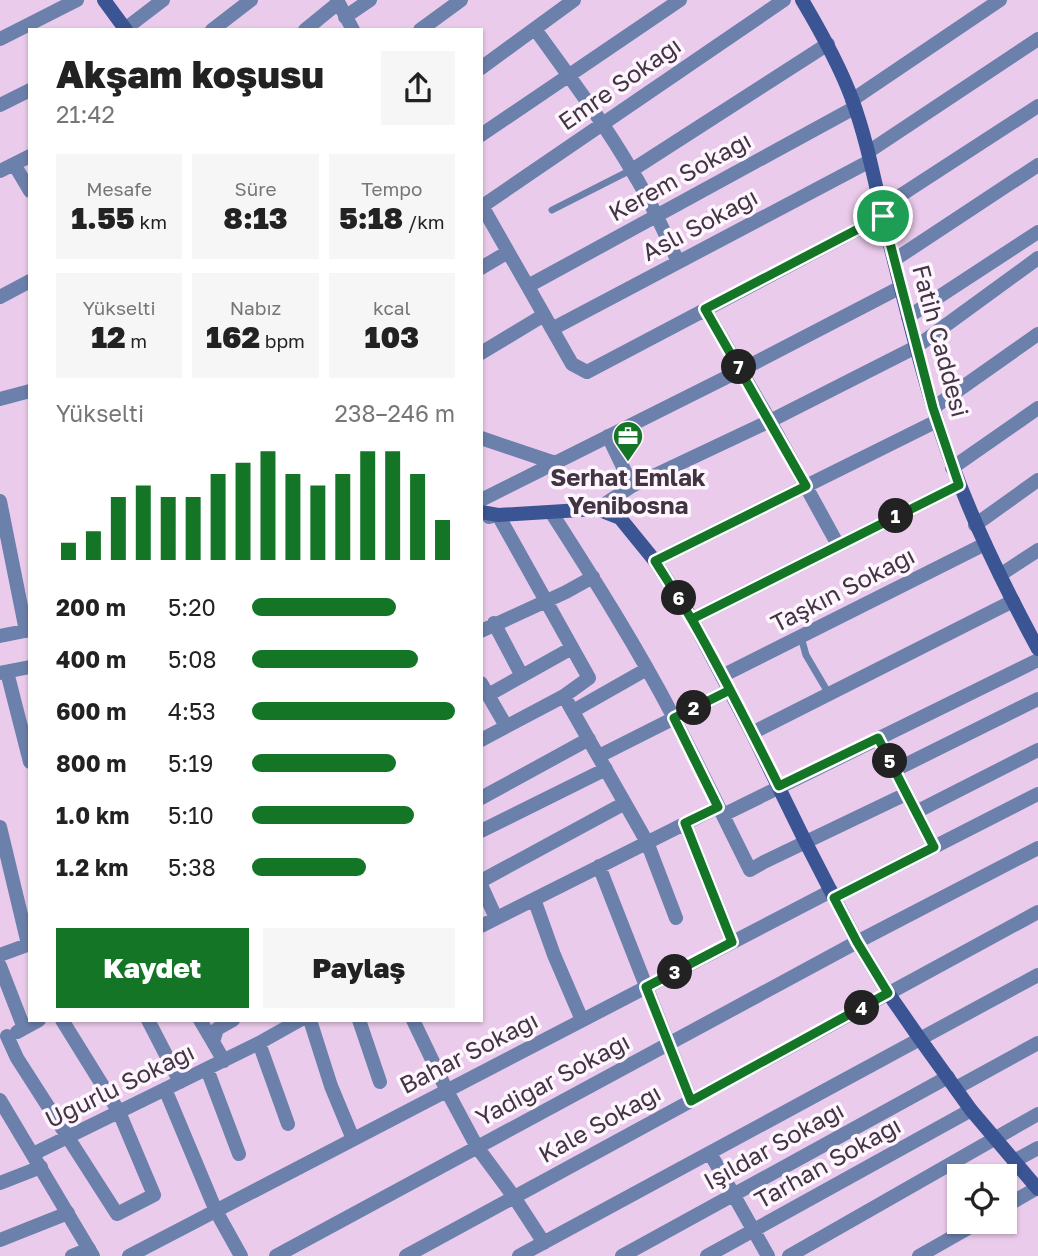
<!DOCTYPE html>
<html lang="tr">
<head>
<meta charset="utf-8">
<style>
  :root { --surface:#fff; --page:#f6f6f6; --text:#222; --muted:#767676; --accent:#137525 }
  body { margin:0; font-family:"Golos Text",sans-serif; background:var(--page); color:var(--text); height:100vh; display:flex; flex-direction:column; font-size:26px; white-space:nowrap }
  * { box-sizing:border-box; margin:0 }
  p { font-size:23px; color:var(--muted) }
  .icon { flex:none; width:38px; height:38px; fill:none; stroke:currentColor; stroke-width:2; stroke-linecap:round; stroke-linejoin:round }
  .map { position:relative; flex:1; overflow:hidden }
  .sheet { position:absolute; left:28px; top:28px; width:455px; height:994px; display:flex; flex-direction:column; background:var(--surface); border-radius:0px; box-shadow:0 2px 5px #0004 }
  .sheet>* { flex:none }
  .controls { position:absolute; left:947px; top:1164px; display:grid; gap:14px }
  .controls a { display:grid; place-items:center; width:70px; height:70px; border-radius:0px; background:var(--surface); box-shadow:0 2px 5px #0004; font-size:35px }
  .pin { position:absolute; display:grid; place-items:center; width:60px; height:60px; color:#fff; margin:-30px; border:4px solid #fff; border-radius:50%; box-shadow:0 2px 7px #0007 }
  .km { position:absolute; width:35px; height:35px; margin:-18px; border-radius:50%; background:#222; color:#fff; font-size:19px; line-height:35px; text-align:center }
  .round { display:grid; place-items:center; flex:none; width:74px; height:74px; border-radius:0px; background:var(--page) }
  .head { display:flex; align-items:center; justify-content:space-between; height:119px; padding:0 28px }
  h1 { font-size:38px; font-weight:800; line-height:52px }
  .stats { display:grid; grid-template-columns:repeat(3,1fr); gap:10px; height:119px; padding:7px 28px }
  .stats div { display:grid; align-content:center; border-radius:0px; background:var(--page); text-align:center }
  .stats b { font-size:30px; font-weight:800 }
  .stats small { font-size:19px; font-weight:400 }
  .stats p { font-size:19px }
  .chart { height:196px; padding:14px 28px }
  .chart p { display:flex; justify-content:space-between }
  .chart svg { width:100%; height:126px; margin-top:7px; stroke:var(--accent); stroke-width:6 }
  .button { display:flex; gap:14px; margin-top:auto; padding:14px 28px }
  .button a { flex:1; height:80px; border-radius:0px; background:var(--accent); color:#fff; font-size:28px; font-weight:800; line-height:80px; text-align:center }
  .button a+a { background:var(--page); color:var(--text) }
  ul { padding:0 28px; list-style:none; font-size:23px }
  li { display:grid; grid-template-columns:112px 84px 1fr; align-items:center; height:52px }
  li i { height:18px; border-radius:9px; background:var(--accent) }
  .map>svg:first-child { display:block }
</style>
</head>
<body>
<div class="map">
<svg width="1038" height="1256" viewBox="0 0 1038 1256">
  <rect width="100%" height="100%" fill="#ebcbeb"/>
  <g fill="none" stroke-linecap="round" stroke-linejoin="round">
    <!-- service -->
    <path stroke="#6c80ac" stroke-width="7" d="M552 210 631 170
      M801 637 806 655 829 694"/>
    <!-- minor -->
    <path stroke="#6c80ac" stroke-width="14" d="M337 0 353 30
      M345 17 370 0
      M125 29 163 0
      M535 29C568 75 603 121 632 171 650 200 664 231 678 262
      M212 30 251 0
      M305 30 338 3
      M420 30 461 0
      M0 39 77 0
      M481 68 574 0
      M852 100 1000 0
      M0 105 30 90
      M481 135 680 0
      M868 152 1038 39
      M14 164 30 191
      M632 170 828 44
      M0 171 30 156
      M482 206 572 364 587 372 883 216
      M481 207 784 0
      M881 208 1038 106
      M894 260 1038 165
      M481 268 508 252
      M528 286 854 108
      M0 297 30 281
      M705 309 770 421 838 545
      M908 317 1038 232
      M552 329 870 161
      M481 353 544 315
      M0 399 30 391
      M933 408 1038 334
      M608 436 632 486
      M481 438 555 463
      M952 468 1038 408
      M481 500 741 370 901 287
      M0 501 26 631
      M597 509 632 486 770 421 916 347 1038 258
      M551 512C594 579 637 647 674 718 700 768 725 820 750 870L764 862 906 794
      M975 525 1038 480
      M655 561 937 421
      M1000 575 1038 550
      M692 619 959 485
      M494 623 522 676
      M481 631 566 592 593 577
      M0 636 30 630
      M7 672 30 762
      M0 673 30 667
      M722 676 985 544
      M481 683 506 726
      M488 695 572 648
      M564 696 647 842 676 918
      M573 711 647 669
      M752 733 1013 601
      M878 738 934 847
      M481 740 564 696 589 678 498 515 489 517
      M599 756 730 690
      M895 770 1038 699
      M481 798 589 739
      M916 812 1038 750
      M723 815 1038 660
      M685 823 732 942
      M0 827 28 944
      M481 831 606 769
      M599 866 691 1101
      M481 881 625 803
      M481 885 496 918
      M834 898 1038 794
      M534 899 554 955 582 1020
      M481 926 718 807
      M0 955 30 944
      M0 966 24 1028
      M148 1020 180 1082
      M200 1020 213 1042
      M310 1020 331 1086 353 1139
      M359 1020 380 1082
      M413 1020 447 1091 477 1147 514 1197 544 1243
      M17 1032 39 1020
      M7 1036 17 1058 117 1214 154 1195 119 1112 62 1020
      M259 1043 288 1124
      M224 1061 213 1042 217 1029 233 1020
      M207 1069 239 1154
      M956 1088 1038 1043
      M165 1089 216 1211 241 1256
      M710 1153 768 1256
      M33 1154 259 1043 300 1020
      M1014 1161 1038 1148
      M0 1183 41 1167
      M1004 1207 1037 1188
      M0 1240 68 1213
      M72 1256 89 1249
      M129 1256 831 891
      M276 1256 857 942 1038 848
      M406 1256 1038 912
      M519 1256 1038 975
      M622 1256 948 1077
      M707 1256 971 1110
      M789 1256 1038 1114
      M919 1256 979 1222"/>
    <!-- tertiary -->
    <path stroke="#6c80ac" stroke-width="14" d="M0 1100 93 1256"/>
    <!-- secondary -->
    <path stroke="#3a5494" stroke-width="14" d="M104 0 126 30
      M802 0C821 32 839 64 852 99 866 137 874 178 883 217 899 280 914 344 933 407 958 492 996 571 1038 649
      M481 512 498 515 597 509 620 518 655 561 692 619 752 733 806 843 857 942 888 993 920 1039 971 1110 1038 1189"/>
  </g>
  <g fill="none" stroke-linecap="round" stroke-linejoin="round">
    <!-- route casing -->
    <g stroke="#fff" stroke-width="14">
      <path id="route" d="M883 216 933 408 959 485 692 619 730 690 674 718 718 807 685 823 732 942 646 987 691 1101 888 993 857 942 834 898 934 847 878 738 779 786C751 730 723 674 692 620 680 600 667 580 655 561L806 486 705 309 883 216"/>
    </g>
    <!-- route -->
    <use href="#route" stroke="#137525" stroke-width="9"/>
  </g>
  <!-- icons -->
  <defs>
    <g id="office-pin" transform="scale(1.575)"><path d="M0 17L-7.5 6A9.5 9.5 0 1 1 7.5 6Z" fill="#137525" stroke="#fef5fe"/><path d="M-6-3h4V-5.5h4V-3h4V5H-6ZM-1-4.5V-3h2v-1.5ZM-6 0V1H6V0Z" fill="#fff"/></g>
  </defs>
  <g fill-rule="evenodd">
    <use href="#office-pin" x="628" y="436"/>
  </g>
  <g text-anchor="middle" stroke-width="7" stroke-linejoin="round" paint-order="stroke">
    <!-- street labels -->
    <g font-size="24" fill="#413542" stroke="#fef5fe">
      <text transform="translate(620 84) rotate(-35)" y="8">Emre Sokağı</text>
      <text transform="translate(680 177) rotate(-29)" y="8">Kerem Sokağı</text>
      <text transform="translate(700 225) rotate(-28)" y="8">Aslı Sokağı</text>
      <text transform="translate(940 341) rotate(75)" y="8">Fatih Caddesi</text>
      <text transform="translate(843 590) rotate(-27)" y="8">Taşkın Sokağı</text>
      <text transform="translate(469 1053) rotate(-27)" y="8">Bahar Sokağı</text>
      <text transform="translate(553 1080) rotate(-28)" y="8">Yadigar Sokağı</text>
      <text transform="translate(120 1086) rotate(-26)" y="8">Uğurlu Sokağı</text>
      <text transform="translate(600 1124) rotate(-29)" y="8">Kale Sokağı</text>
      <text transform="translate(774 1146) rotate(-29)" y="8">Işıldar Sokağı</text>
      <text transform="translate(828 1163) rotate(-29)" y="8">Tarhan Sokağı</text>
    </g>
    <!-- poi labels -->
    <g font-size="24" font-weight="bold" fill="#413542" stroke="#fef5fe">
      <text x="628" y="486">Serhat Emlak<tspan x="628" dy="28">Yenibosna</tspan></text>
    </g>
  </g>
</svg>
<div class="controls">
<a><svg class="icon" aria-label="locate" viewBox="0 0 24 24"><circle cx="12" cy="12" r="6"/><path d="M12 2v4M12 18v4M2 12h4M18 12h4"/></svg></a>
</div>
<div class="pin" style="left:883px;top:216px;background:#1e9e55"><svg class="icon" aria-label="arrive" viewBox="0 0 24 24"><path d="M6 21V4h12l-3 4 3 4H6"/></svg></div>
<b class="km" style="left:896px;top:516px">1</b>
<b class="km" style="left:694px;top:708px">2</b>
<b class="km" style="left:675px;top:972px">3</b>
<b class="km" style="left:862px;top:1008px">4</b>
<b class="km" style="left:890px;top:761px">5</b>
<b class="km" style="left:679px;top:598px">6</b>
<b class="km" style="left:739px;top:367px">7</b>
<section class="sheet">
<div class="head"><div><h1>Akşam koşusu</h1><p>21:42</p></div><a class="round"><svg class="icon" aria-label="share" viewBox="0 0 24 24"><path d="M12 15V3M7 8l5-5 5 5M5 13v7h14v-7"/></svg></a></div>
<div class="stats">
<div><p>Mesafe</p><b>1.55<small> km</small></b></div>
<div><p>Süre</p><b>8:13</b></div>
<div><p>Tempo</p><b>5:18<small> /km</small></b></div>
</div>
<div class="stats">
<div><p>Yükselti</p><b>12<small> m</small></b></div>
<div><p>Nabız</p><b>162<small> bpm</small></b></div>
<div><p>kcal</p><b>103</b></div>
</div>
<div class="chart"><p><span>Yükselti</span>238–246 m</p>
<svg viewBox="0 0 160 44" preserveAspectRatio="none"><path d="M5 44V38M15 44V34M25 44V22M35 44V18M45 44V22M55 44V22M65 44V14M75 44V10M85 44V6M95 44V14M105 44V18M115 44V14M125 44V6M135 44V6M145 44V14M155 44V30"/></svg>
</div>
<ul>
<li><b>200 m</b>5:20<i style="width:71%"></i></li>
<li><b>400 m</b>5:08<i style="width:82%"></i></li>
<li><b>600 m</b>4:53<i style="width:100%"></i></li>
<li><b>800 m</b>5:19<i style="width:71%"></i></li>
<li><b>1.0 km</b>5:10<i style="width:80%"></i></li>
<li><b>1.2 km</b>5:38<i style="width:56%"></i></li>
</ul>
<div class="button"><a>Kaydet</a><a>Paylaş</a></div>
</section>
</div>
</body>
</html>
